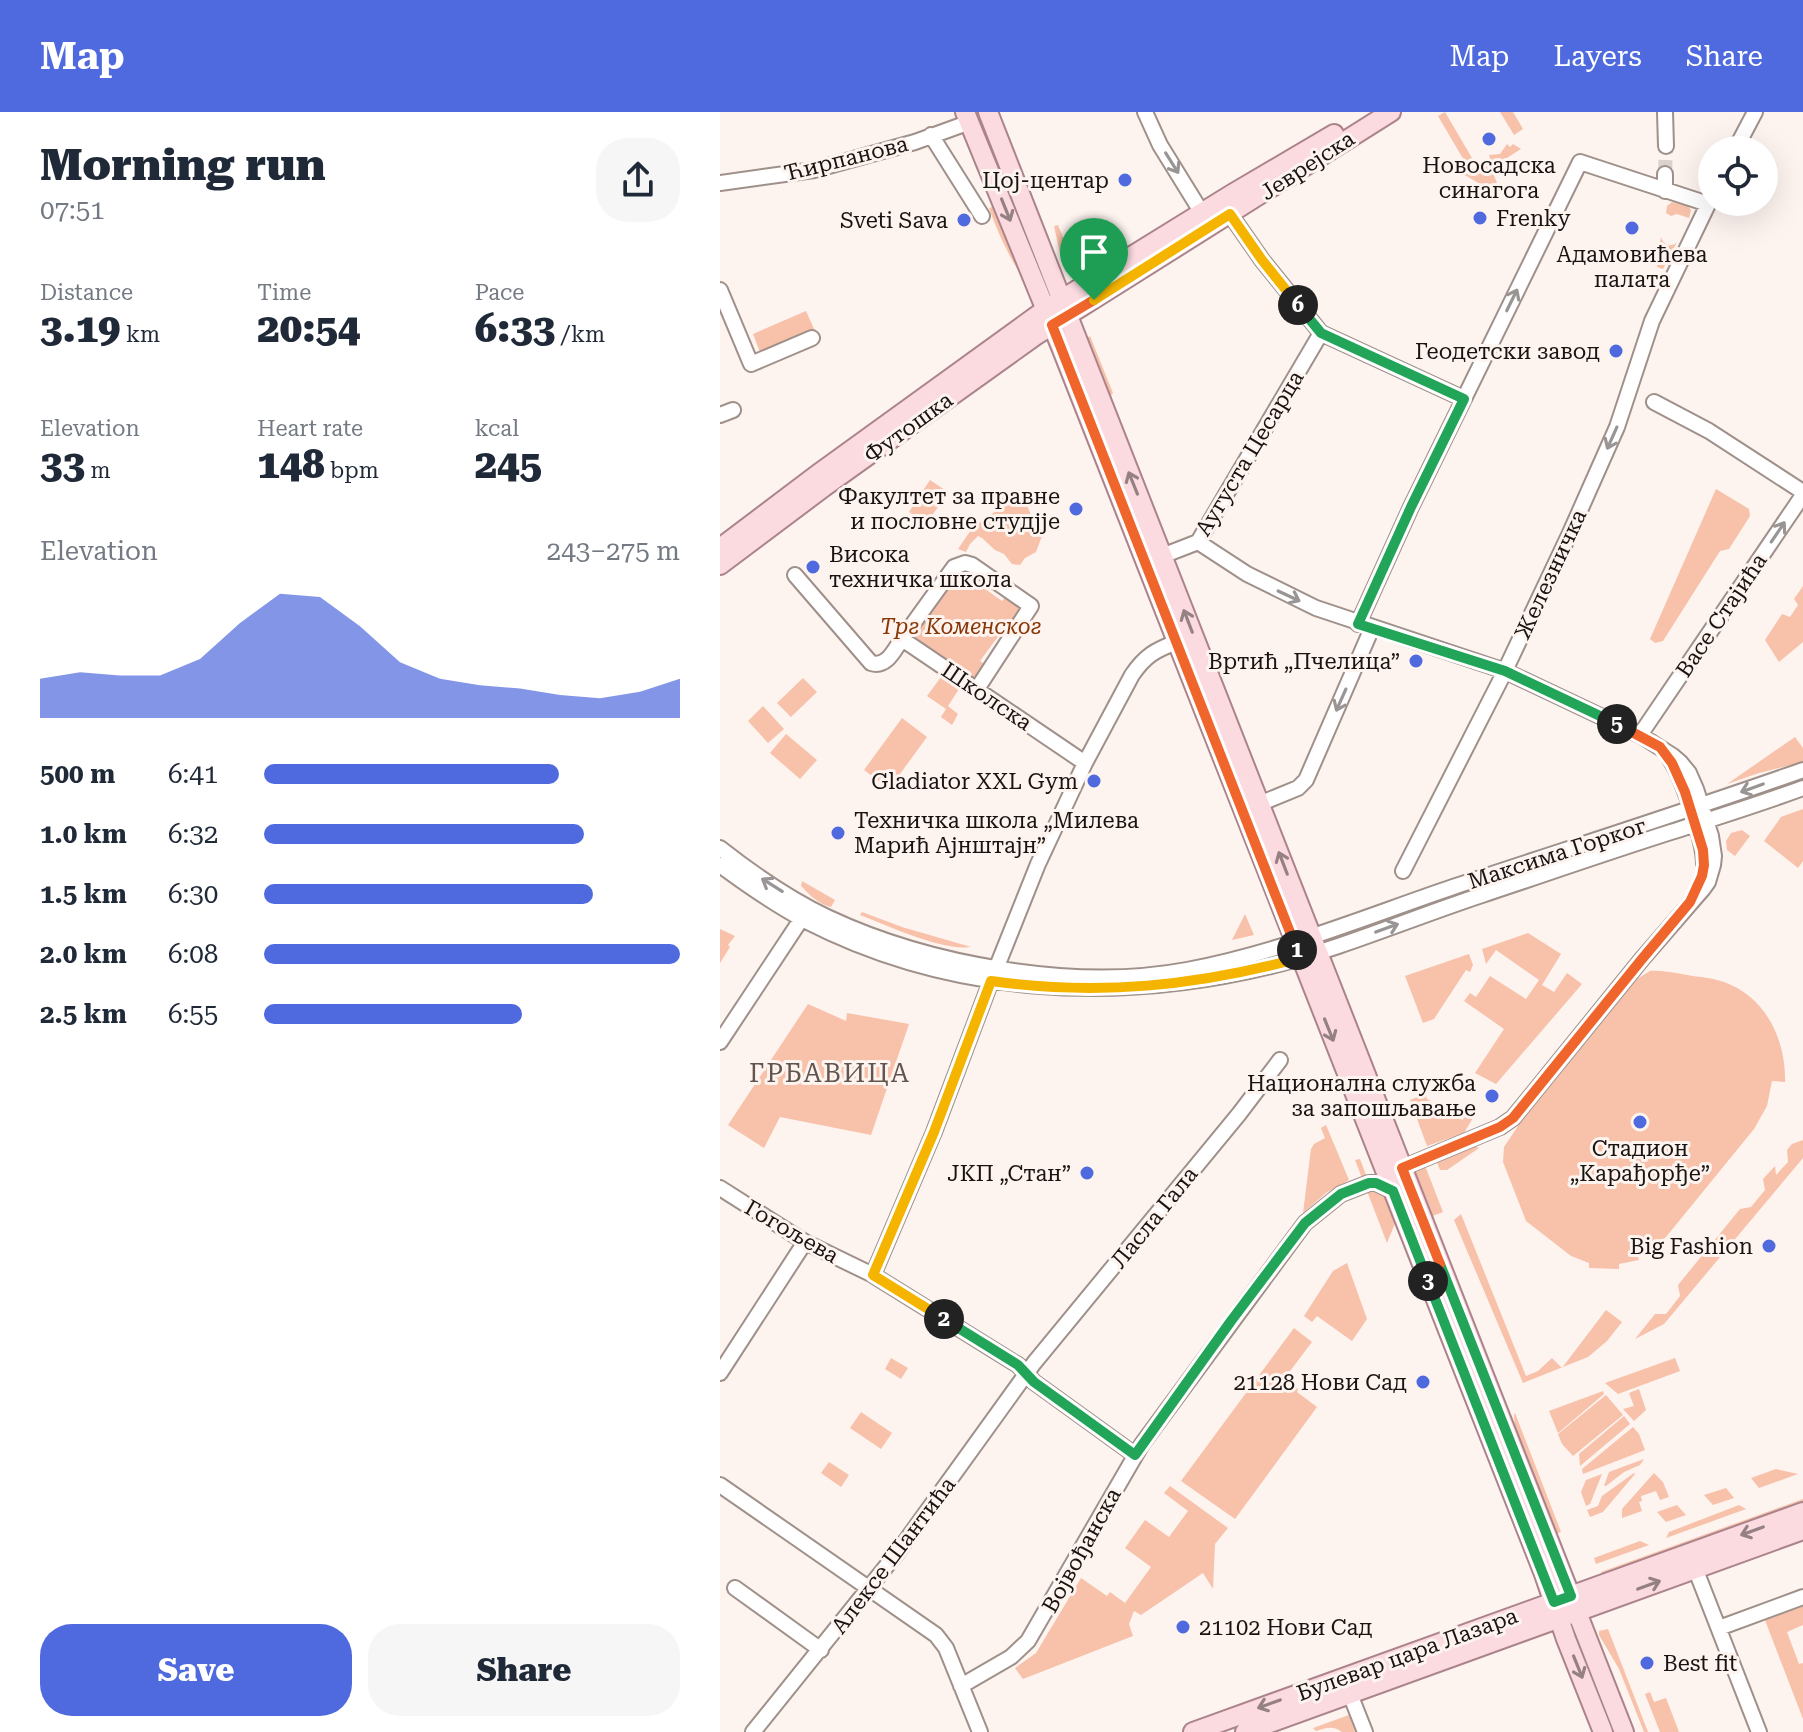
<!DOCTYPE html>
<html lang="en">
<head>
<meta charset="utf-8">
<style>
  :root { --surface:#fff; --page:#f6f6f7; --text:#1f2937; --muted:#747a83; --accent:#4f69de }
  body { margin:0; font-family:"Roboto Serif",serif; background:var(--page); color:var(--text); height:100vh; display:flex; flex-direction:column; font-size:30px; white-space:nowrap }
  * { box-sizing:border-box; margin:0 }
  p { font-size:26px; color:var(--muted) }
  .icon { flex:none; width:44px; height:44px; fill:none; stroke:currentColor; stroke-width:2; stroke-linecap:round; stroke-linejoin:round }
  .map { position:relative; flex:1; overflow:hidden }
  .details { display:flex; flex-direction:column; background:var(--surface); width:720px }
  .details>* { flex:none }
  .fabs { position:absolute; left:978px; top:24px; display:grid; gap:16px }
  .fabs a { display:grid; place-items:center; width:80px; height:80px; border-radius:50%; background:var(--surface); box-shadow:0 8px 32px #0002; font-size:40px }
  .pin { position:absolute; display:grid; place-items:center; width:68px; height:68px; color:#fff; margin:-82px -34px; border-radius:50% 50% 50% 0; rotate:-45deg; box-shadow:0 0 8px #0007 }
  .pin .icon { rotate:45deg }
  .km { position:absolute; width:40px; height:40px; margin:-20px; border-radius:50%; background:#222; color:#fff; font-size:22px; line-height:40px; text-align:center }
  .round { display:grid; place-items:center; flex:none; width:84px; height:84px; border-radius:32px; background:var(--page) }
  .head { display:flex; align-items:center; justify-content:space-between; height:136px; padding:0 40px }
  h1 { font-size:44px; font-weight:800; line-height:60px }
  .figures { display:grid; grid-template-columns:repeat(3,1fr); gap:12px; height:136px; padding:8px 40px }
  .figures div { display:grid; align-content:center }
  .figures b { font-size:40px; font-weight:800 }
  .figures small { font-size:22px; font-weight:400 }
  .figures p { font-size:22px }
  .chart { height:224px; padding:16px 40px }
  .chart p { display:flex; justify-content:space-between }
  .chart svg { width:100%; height:144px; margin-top:8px; fill:var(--accent); opacity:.7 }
  .action { display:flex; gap:16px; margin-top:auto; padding:16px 40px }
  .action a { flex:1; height:92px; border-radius:32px; background:var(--accent); color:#fff; font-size:32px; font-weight:800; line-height:92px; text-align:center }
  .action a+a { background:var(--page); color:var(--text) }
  ul { padding:0 40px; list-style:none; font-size:26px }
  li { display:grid; grid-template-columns:128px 96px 1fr; align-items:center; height:60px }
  li i { height:20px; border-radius:10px; background:var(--accent) }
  header { display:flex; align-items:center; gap:48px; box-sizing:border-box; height:112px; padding:0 40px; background:var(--accent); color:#fff }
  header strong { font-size:38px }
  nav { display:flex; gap:44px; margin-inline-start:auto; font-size:28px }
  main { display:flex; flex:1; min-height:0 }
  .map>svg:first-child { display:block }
</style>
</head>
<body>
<header>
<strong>Map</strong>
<nav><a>Map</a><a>Layers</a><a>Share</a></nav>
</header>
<main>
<section class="details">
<div class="head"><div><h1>Morning run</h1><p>07:51</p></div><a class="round"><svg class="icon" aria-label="share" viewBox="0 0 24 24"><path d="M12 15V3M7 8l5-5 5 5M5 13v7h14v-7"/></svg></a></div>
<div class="figures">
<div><p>Distance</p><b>3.19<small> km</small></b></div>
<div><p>Time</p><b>20:54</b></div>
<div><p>Pace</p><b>6:33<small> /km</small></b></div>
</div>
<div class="figures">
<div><p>Elevation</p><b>33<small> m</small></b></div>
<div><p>Heart rate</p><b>148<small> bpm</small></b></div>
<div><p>kcal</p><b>245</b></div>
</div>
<div class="chart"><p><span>Elevation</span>243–275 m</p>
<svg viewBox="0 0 160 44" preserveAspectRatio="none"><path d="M0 44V32L10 30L20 31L30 31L40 26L50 15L60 6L70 7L80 16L90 27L100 32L110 34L120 35L130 37L140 38L150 36L160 32V44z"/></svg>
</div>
<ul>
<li><b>500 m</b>6:41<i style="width:71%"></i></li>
<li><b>1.0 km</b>6:32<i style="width:77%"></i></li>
<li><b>1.5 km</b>6:30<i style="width:79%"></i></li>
<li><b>2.0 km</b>6:08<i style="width:100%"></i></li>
<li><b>2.5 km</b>6:55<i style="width:62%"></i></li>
</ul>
<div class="action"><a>Save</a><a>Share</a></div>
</section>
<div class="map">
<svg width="1083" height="1620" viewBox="0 0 1083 1620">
  <rect width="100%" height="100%" fill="#fdf3ef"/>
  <!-- green -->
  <path fill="#f8c1aa" d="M725 0 752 46 745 50 718 4Z
    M780 0H793L803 17 794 23Z
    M787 32 790 35 793 32 801 37 771 56 777 71 772 79 738 59 746 54 749 59 770 46 769 43 780 42Z
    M952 90 968 94 971 98 969 106 957 102 951 104 946 101 947 94Z
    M278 93 308 174C292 151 278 122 269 96Z
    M338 113 350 142 347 143 349 148 342 151 334 114Z
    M941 125C943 133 951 136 957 130L943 157 937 155Z
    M86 199 95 219 41 243 33 222Z
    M370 224 393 281 388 287 365 227Z
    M210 368 228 380 207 411 189 400Z
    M996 377 1029 397 1030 404 1009 437 1000 439 943 529 935 531 930 527Z
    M295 379H299C310 393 311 411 322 424L316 440 305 446 300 453 292 452 284 442 275 438 262 426 258 424 250 432 246 440 238 437 253 415 285 393 281 386 291 382Z
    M239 457H251L247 464 282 489 286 484 298 492 301 498 294 515 288 511 260 549 267 554 255 569 192 529 190 520Z
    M1083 474V530L1059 550 1045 528 1062 502 1070 505 1078 493 1074 487Z
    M221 565 239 577 228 594 238 602 232 613 221 605 226 597 207 584Z
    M83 566 97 580 71 605 57 591Z
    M43 594 64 617 48 631 28 609Z
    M182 606 207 625 169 677 144 658Z
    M66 622 97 648 80 667 50 641Z
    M1075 625 1083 636V650L1039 661 1007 672Z
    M1083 697V749L1078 756 1044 729 1061 705Z
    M1022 718 1030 724 1015 744 1007 738 1006 729 1011 721Z
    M82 769 115 788 111 795C99 793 89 782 81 774Z
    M142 800 182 815 251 835C221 839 169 814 140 803Z
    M525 802 534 823 512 828Z
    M0 817 15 824 8 833 10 835 0 851Z
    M808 821 841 842 822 873 834 880 847 861 862 872 776 972 755 961 784 917 744 889 750 881 756 885 770 864 806 887 819 868 776 838 766 852 762 837Z
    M749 842 753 853 750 860 746 858 714 907 703 911 685 864Z
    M930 859C942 858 955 861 967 863 979 865 993 866 1004 870 1046 885 1066 928 1065 970L1052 969 1047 994 1034 1017 946 1125 938 1132 917 1142 919 1148 899 1152V1157L869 1156V1151L851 1144 806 1109 783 1050 784 1035 798 1014 917 867Z
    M88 892 126 909 127 901 189 912 151 1023 60 1005 44 1036 8 1013Z
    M705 982 707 987 742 1008 749 1001 753 1006 744 1021 707 1034 690 988Z
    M606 1013 629 1068 606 1081 583 1101 591 1037 594 1032 605 1026 601 1016Z
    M1083 1028V1046L944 1212 915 1227 935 1202H946L960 1184 958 1173 1020 1097 1031 1095 1045 1078 1043 1067 1055 1054 1056 1063 1068 1050 1067 1038 1072 1032Z
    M753 1033 759 1036 727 1058H720L716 1048Z
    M640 1047 649 1071H656L680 1099 667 1131 635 1048Z
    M704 1051 723 1100 710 1105 694 1065 695 1059Z
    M741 1102 806 1264 818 1259 832 1246 842 1256 886 1198 902 1210 887 1229 868 1245 803 1271 734 1108Z
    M627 1151 647 1207 632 1229 597 1204 592 1210 584 1204 613 1159Z
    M574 1216 592 1230 564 1267 578 1277 577 1280 597 1295 515 1407 461 1369Z
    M171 1246 188 1256 181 1267 165 1257Z
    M955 1246 960 1259 898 1282 885 1271Z
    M919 1277 926 1298 914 1309 903 1297 914 1294 909 1281Z
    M883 1279 884 1282 838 1321 829 1299Z
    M886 1283 903 1303 853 1344 842 1332 838 1322Z
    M141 1300 172 1321 161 1337 130 1316Z
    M795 1301 841 1420 833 1423 795 1317 794 1303Z
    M904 1304 910 1312 860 1354 859 1342Z
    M913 1315 919 1322 925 1338 863 1362 862 1357Z
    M924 1347 920 1353 904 1360 886 1374H884L889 1360Z
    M109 1350 129 1363 121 1375 101 1361Z
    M1056 1357 1078 1362 1039 1376 1031 1366Z
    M914 1361 915 1362 883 1400 870 1405 867 1398 878 1394 882 1384Z
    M934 1361 943 1370 949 1385 940 1388 936 1379 921 1384 922 1389 919 1390 922 1399 902 1406V1397Z
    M882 1362 870 1392 866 1394 861 1380 866 1368Z
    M450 1374 508 1416 495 1432 493 1477 483 1461 421 1503 414 1499 409 1512 413 1524 303 1567 295 1556 316 1541 361 1466 387 1484 390 1480 405 1491 431 1455 405 1436 425 1408 449 1425 468 1399 444 1381Z
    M1006 1376 1014 1386 993 1393 984 1383Z
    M1083 1387V1392L883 1464 881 1460Z
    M957 1393 966 1403 946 1410 937 1400Z
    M1019 1393 1026 1397 946 1426 949 1420Z
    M920 1429 929 1433 876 1452 874 1446Z
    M1083 1489V1513L1067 1520 1079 1552 1083 1551V1607L1043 1503Z
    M888 1517 928 1620H924L899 1557 879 1523V1519Z
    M930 1580 934 1590 946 1586 959 1620H940L925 1582Z
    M629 1603 635 1620H622C613 1613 606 1616 596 1619L593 1616Z"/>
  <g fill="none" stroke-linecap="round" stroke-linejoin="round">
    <!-- minor-tunnel -->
    <path stroke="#dbd2ce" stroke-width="14" stroke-dasharray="14 7" stroke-linecap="butt" d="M945 62 946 34"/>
    <!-- minor casing -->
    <g stroke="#9f908a" stroke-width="18">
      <path id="minor" d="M425 0 440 33 482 101
        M945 0 946 34
        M211 23 262 104
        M1015 38 1035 0
        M0 71 94 58 195 30 250 10
        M945 79V62
        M510 102 542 148 601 221 744 287
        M0 178 31 252 92 226
        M934 290 989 319 1083 380
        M0 303 13 298
        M478 430 527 462 596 496 785 559 920 623 953 644 960 650 969 661 976 677 991 724 994 744 993 753 988 770 983 777 922 847 793 1006 780 1015 682 1056
        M442 444 478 430 601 221
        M75 463 151 551C167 556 174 538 182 527L365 651
        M638 512 691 395 860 50 988 92
        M182 527 234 455 245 451 252 453 311 494 257 577
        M920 623 1083 383
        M950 647C963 667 984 729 984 752
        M539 692 578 676 586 668 652 516
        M0 736C33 762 69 787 107 805 209 853 355 879 467 858 558 841 645 805 733 775 850 736 967 699 1083 658
        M0 753C27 773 56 793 86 809 230 883 395 892 551 854 623 836 692 806 762 783 825 762 888 740 951 720 995 706 1040 692 1083 676
        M683 759 782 565 850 421 897 315 932 209 992 84
        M276 857 318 752 365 651 412 563C425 544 435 538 457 530
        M0 930 86 800
        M0 1076 85 1130 153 1163 298 1253 314 1270 415 1343
        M153 1163 214 1020 271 869
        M0 1261 85 1130
        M0 1373 216 1523 226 1536 260 1620
        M975 1456 1039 1620
        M15 1476 101 1538
        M999 1516 1083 1485
        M241 1574 291 1545 308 1529 422 1332 585 1111 621 1082 649 1071H656L673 1079
        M630 1582 645 1620
        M33 1620 177 1441 314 1251 519 1002 560 948"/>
    </g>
    <!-- major casing -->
    <g stroke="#ab848b" stroke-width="22">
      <path id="major" d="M245 0 341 235 824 1462 846 1527 883 1620
        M268 0 904 1620
        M0 436 98 362 326 197 512 82 614 22
        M0 453 104 375 315 224 671 0
        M473 1620 1083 1400
        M525 1620 1083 1418"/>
    </g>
    <!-- minor -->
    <use href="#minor" stroke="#fff" stroke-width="14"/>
    <!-- major -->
    <use href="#major" stroke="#fbdae0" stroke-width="18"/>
  </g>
  <!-- one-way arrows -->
  <defs><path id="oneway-shaft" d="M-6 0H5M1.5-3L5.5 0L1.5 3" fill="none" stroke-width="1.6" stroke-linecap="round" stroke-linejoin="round" transform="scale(2)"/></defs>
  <g stroke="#989594">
    <use href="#oneway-shaft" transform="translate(452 51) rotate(58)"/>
    <use href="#oneway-shaft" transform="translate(792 188) rotate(-64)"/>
    <use href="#oneway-shaft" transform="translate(892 326) rotate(114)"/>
    <use href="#oneway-shaft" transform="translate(1058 420) rotate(-56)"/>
    <use href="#oneway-shaft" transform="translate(569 484) rotate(25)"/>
    <use href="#oneway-shaft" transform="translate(621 588) rotate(114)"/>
    <use href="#oneway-shaft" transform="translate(1032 676) rotate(160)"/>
    <use href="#oneway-shaft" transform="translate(52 773) rotate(-148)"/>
    <use href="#oneway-shaft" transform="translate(667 816) rotate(-20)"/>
  </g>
  <g stroke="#958183">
    <use href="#oneway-shaft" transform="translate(286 98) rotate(68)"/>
    <use href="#oneway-shaft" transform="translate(413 371) rotate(-112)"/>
    <use href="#oneway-shaft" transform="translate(468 509) rotate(-111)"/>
    <use href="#oneway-shaft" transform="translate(563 751) rotate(-111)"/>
    <use href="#oneway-shaft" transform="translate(609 918) rotate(68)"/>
    <use href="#oneway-shaft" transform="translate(1032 1419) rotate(160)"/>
    <use href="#oneway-shaft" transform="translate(929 1473) rotate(-20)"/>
    <use href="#oneway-shaft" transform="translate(858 1555) rotate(68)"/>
    <use href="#oneway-shaft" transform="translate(549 1592) rotate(160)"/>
  </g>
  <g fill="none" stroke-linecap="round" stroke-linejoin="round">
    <!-- split-1 casing -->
    <g stroke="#fff" stroke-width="16">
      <path id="split-1" d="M374 188 332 213 577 838"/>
    </g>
    <!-- split-2 casing -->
    <g stroke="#fff" stroke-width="16">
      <path id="split-2" d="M224 1207 153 1163 214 1020 271 869C379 884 476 874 580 846L577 838"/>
    </g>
    <!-- split-3 casing -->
    <g stroke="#fff" stroke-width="16">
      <path id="split-3" d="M224 1207 298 1253 314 1270 415 1343 511 1209 585 1111 621 1082 649 1071H656L673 1079 708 1169"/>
    </g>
    <!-- split-4 casing -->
    <g stroke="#fff" stroke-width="16">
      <path id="split-4" d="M708 1169 834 1490 851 1484 720 1152"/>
    </g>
    <!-- split-5 casing -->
    <g stroke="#fff" stroke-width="16">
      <path id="split-5" d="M720 1152 682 1056 780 1015 793 1006 922 847 970 790 982 764 984 753 983 738 965 680 952 651 940 635 897 612"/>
    </g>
    <!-- split-6 casing -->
    <g stroke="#fff" stroke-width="16">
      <path id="split-6" d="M578 193 601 221 744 287 691 395 638 512 785 559 897 612"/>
    </g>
    <!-- split-7 casing -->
    <g stroke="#fff" stroke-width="16">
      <path id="split-7" d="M374 188 510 102 542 148 578 193"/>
    </g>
    <!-- split-1 -->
    <use href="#split-1" stroke="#f0652b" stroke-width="10"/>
    <!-- split-2 -->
    <use href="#split-2" stroke="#f5b400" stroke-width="10"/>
    <!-- split-3 -->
    <use href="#split-3" stroke="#22a559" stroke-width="10"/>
    <!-- split-4 -->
    <use href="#split-4" stroke="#22a559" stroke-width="10"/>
    <!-- split-5 -->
    <use href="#split-5" stroke="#f0652b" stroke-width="10"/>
    <!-- split-6 -->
    <use href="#split-6" stroke="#22a559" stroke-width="10"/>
    <!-- split-7 -->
    <use href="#split-7" stroke="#f5b400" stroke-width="10"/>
  </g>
  <!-- markers -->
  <g fill="#4f69de" stroke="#fdf3ef" stroke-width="3">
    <circle cx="769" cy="27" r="8"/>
    <circle cx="405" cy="68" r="8"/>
    <circle cx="760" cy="106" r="8"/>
    <circle cx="244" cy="108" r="8"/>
    <circle cx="912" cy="116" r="8"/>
    <circle cx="896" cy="239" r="8"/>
    <circle cx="356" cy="397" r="8"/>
    <circle cx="93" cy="455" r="8"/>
    <circle cx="696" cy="549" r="8"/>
    <circle cx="374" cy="669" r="8"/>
    <circle cx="118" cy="721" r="8"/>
    <circle cx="772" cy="984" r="8"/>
    <circle cx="920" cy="1010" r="8"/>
    <circle cx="367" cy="1061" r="8"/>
    <circle cx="1049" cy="1134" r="8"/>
    <circle cx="703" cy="1270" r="8"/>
    <circle cx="463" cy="1515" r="8"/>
    <circle cx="927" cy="1551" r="8"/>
  </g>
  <g text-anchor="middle" stroke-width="6" stroke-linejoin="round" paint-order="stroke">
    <!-- street labels -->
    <g font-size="22" fill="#191411" stroke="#fdf3ef">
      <text transform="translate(126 46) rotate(-14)" y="8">Ћирпанова</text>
      <text transform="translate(587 53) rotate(-33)" y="8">Јеврејска</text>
      <text transform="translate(188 315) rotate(-36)" y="8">Футошка</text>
      <text transform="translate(529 341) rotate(-59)" y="8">Аугуста Цесарца</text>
      <text transform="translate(830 462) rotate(-65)" y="8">Железничка</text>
      <text transform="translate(1001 503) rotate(-56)" y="8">Васе Стајића</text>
      <text transform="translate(267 584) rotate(34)" y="8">Школска</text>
      <text transform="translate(837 741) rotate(-18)" y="8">Максима Горког</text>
      <text transform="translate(434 1105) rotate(-51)" y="8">Ласла Гала</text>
      <text transform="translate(72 1119) rotate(30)" y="8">Гогољева</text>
      <text transform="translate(361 1438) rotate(-61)" y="8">Војвођанска</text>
      <text transform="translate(173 1443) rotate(-53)" y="8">Алексе Шантића</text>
      <text transform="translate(687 1542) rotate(-20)" y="8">Булевар цара Лазара</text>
    </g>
    <!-- poi labels -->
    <g font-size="22" fill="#191411" stroke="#fdf3ef" text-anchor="end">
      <text x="769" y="61" text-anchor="middle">Новосадска<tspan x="769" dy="25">синагога</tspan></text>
      <text x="389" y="76">Цој-центар</text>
      <text x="776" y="114" text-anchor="start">Frenky</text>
      <text x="228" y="116">Sveti Sava</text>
      <text x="912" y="150" text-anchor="middle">Адамовићева<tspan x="912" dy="25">палата</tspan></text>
      <text x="880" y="247">Геодетски завод</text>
      <text x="340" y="392">Факултет за правне<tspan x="340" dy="25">и пословне студјје</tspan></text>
      <text x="109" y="450" text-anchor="start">Висока<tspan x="109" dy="25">техничка школа</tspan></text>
      <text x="680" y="557">Вртић „Пчелица”</text>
      <text x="358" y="677">Gladiator XXL Gym</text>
      <text x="134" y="716" text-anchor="start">Техничка школа „Милева<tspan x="134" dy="25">Марић Ајнштајн”</tspan></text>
      <text x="756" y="979">Национална служба<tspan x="756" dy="25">за запошљавање</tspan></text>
      <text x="920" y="1044" text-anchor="middle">Стадион<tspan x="920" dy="25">„Карађорђе”</tspan></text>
      <text x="351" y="1069">ЈКП „Стан”</text>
      <text x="1033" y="1142">Big Fashion</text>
      <text x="687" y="1278">21128 Нови Сад</text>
      <text x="479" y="1523" text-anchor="start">21102 Нови Сад</text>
      <text x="943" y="1559" text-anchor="start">Best fit</text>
    </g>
    <!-- park labels -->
    <g font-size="22" font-style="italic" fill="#883707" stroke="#fdf3ef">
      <text x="241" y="522">Трг Коменског</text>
    </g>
    <!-- quarter labels -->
    <g font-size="26" letter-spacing="2" fill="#62544f" stroke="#fdf3ef">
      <text x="110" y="970">ГРБАВИЦА</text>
    </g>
  </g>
</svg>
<div class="fabs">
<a><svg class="icon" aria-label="locate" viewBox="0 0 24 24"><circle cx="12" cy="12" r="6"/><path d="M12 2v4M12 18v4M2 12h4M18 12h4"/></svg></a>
</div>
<div class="pin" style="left:374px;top:188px;background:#1e9e55"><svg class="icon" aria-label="arrive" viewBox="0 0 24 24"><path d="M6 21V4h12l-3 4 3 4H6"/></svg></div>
<b class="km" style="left:577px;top:838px">1</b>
<b class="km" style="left:224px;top:1207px">2</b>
<b class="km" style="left:708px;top:1169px">3</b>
<b class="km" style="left:897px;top:612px">5</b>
<b class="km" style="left:578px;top:193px">6</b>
</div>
</main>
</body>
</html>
